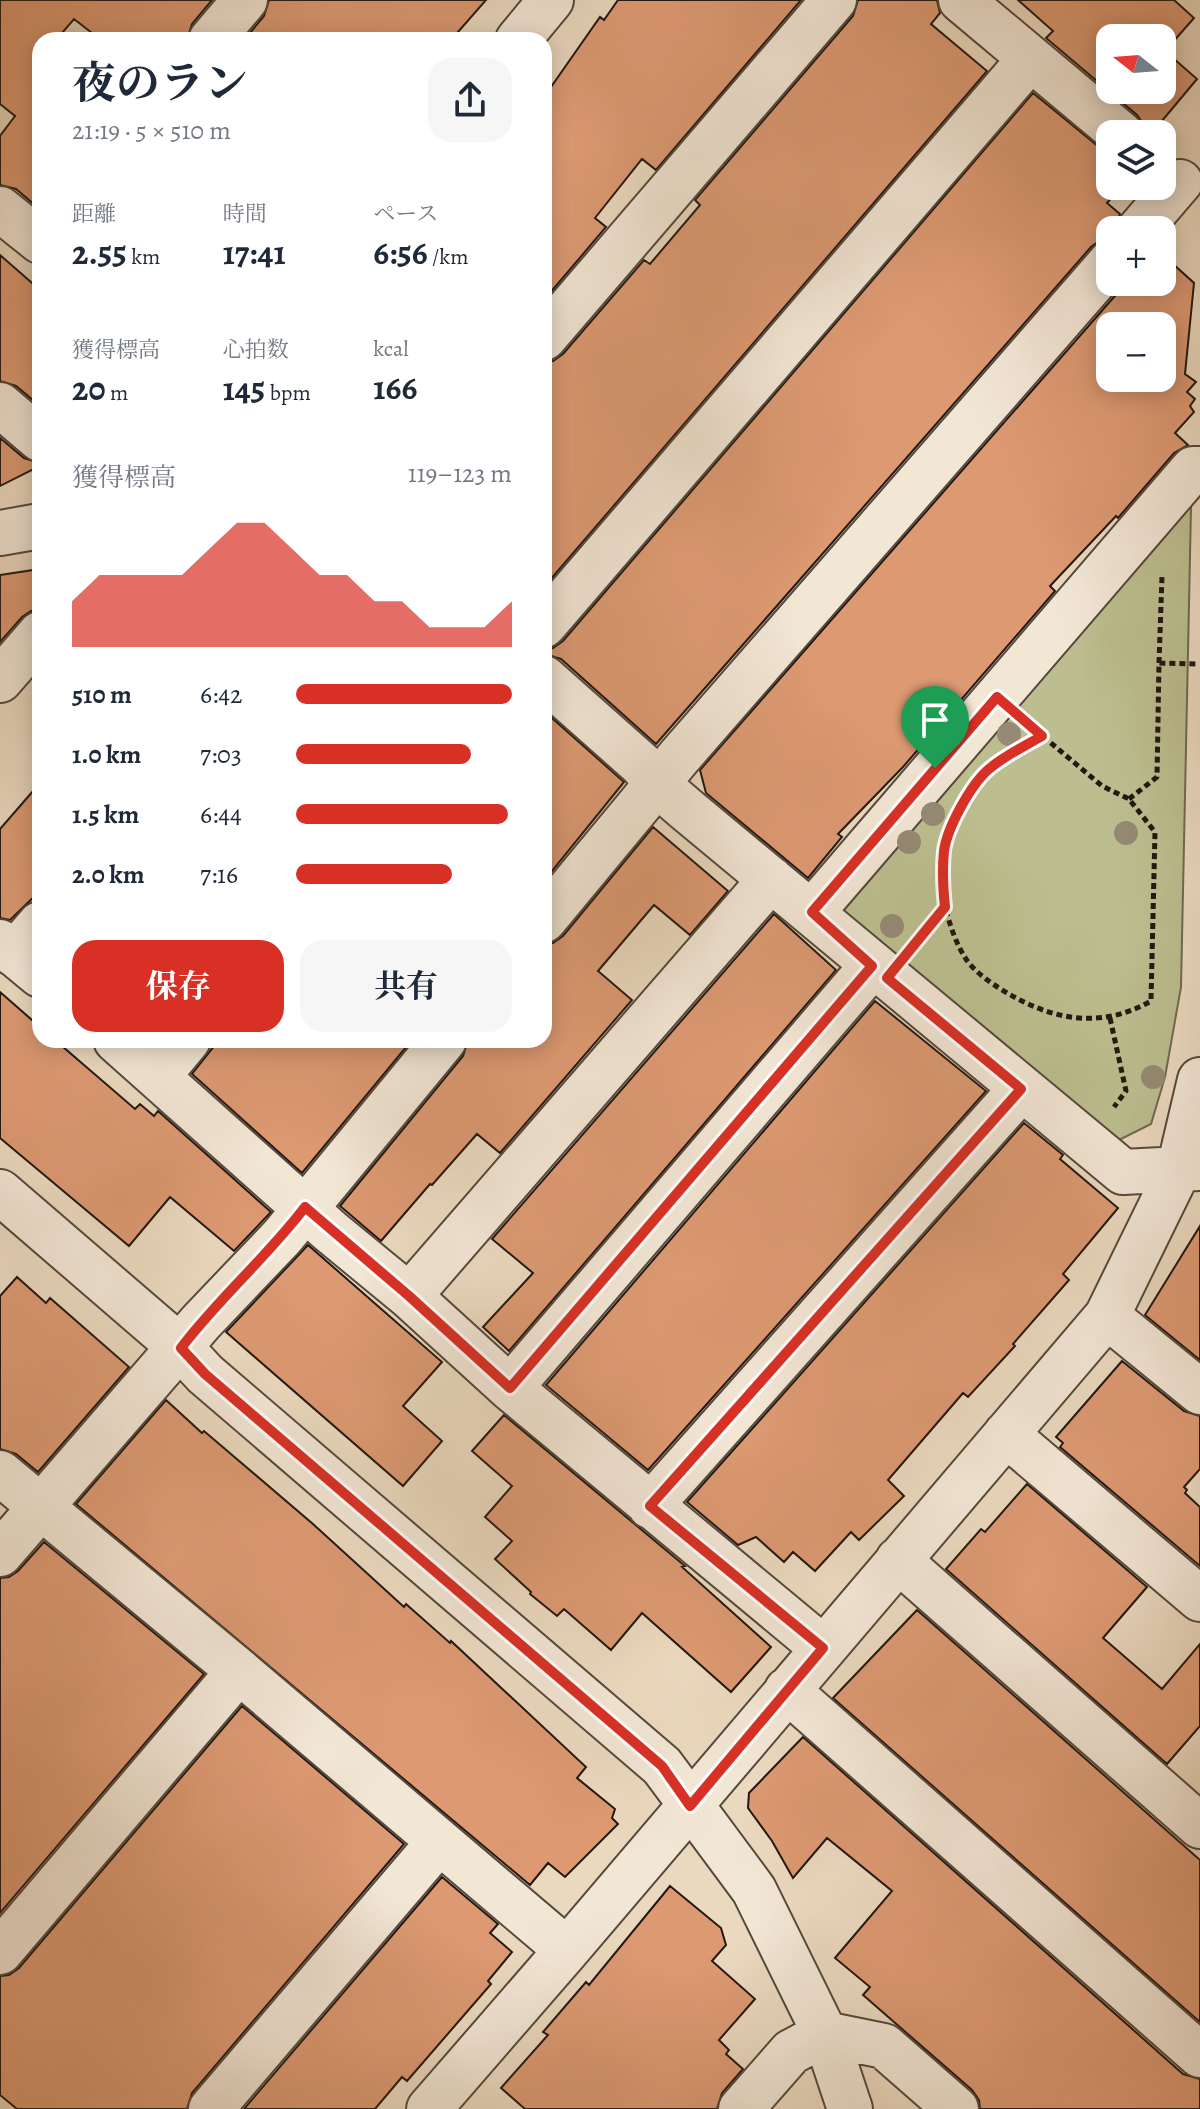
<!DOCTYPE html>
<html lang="ja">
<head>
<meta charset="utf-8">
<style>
  :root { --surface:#fff; --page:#f6f6f7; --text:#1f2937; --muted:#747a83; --accent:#d93025 }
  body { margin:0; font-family:Alegreya,"Noto Serif JP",serif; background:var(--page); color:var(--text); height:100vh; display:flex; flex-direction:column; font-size:30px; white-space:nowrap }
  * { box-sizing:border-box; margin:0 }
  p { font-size:26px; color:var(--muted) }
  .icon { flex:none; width:44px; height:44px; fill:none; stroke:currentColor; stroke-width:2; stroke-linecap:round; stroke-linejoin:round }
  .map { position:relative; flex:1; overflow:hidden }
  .panel { position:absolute; left:32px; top:32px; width:520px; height:1016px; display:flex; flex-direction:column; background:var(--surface); border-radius:24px; box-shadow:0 4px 20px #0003 }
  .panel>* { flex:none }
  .needle { width:52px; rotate:287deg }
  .tools { position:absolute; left:1096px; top:24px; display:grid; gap:16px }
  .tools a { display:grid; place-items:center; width:80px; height:80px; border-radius:16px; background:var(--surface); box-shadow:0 4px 20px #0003; font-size:40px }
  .pin { position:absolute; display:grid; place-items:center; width:68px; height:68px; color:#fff; margin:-82px -34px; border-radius:50% 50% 50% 0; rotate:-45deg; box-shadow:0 0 8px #0007 }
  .pin .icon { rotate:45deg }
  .round { display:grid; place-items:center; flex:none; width:84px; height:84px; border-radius:24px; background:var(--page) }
  .overview { display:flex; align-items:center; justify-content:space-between; height:136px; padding:0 40px }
  h1 { font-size:44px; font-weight:700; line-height:60px }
  .figures { display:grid; grid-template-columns:repeat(3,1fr); gap:12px; height:136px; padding:8px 40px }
  .figures div { display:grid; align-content:center }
  .figures b { font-size:34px; font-weight:700 }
  .figures small { font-size:22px; font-weight:400 }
  .figures p { font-size:22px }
  .chart { height:224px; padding:16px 40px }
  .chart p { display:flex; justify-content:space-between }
  .chart svg { width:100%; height:144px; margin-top:8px; fill:var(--accent); opacity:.7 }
  .button { display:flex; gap:16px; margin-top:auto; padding:16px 40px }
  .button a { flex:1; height:92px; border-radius:24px; background:var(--accent); color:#fff; font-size:32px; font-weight:700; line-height:92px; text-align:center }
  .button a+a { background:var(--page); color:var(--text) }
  ul { padding:0 40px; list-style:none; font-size:26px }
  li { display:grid; grid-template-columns:128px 96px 1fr; align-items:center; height:60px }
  li i { height:20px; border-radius:10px; background:var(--accent) }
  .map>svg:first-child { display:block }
</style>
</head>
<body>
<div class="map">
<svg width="1200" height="2109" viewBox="0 0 1200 2109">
  <rect width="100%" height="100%" fill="#ebd9bf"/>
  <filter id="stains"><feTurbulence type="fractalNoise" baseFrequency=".0025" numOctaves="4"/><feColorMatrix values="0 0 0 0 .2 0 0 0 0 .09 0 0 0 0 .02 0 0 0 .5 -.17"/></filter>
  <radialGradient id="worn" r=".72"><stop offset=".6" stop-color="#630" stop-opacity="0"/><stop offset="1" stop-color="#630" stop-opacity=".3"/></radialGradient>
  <!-- green -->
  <path fill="#bcbe8f" stroke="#706a50" stroke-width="2" d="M1174 504 1191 508 1181 987 1165 1077 1151 1124 1115 1142 833 903Z"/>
  <!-- building -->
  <path fill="#dc9972" stroke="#231710" stroke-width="2" fill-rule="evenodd" d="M0 0H212L192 24 187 40H101L74 19 56 40H40V202L36 206 16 189 0 185V136L15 116 0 104Z
    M269 0H486L451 40H244L264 16Z
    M618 0H801L656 170 642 159 595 218 606 227 544 300V97L600 17 604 20Z
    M858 0H937L940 13 931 24 987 71 544 587V362L553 361 563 354 644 260 650 264 700 205 695 200 853 16Z
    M1018 0H1174L1194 18 1165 51 1197 79 1151 134H1145L1144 125 1137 115 1046 38 1053 31ZM1110 38H1162V90H1110Z
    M1033 93 1110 156V182L1107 186H1122L1107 203 1120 214 1115 230H1110V239L1101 240 1091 247 656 744 561 659 544 654V649L553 648 563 641Z
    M1162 254 1194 283 1185 374 1196 382 1187 392 1195 399 1190 406 1194 412 1175 433 1188 445 1174 453 1118 518 1116 516 1050 586 1055 591 903 767 838 834 842 837 808 878 706 793 700 770 1127 282H1162ZM1110 326H1162V378H1110Z
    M0 255 40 290V406L16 386 0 381Z
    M0 438 24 458 40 463V466L0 486Z
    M40 569V610L31 611 22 617 0 642V575Z
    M544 711 624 782 544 881Z
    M40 783V891L10 920 0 918V829Z
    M653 827 728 891 690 935 654 905 598 971 632 1000 500 1153 477 1134 432 1185 430 1184 381 1241 340 1206 463 1056 468 1040H544V944L553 943 563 936Z
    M774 914 836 970 509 1351 483 1327 533 1273 492 1239Z
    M0 992 40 1027V1040H55L135 1109 140 1104 154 1116 158 1111 271 1212 234 1251 170 1197 129 1246 0 1138Z
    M875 1001 986 1091 648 1470 546 1385Z
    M219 1040H412L302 1173 192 1074Z
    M1024 1123 1063 1155 1060 1159 1118 1208 1063 1274 1069 1280 1013 1344 1015 1346 968 1397 963 1393 888 1480 904 1496 859 1540 851 1532 815 1571 793 1552 784 1562 756 1537 738 1545 687 1502Z
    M1200 1226V1360L1145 1315Z
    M308 1245 442 1362 403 1406 442 1441 403 1486 226 1332Z
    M17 1277 46 1303 50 1298 129 1367 38 1472 16 1454 0 1449V1296Z
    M1122 1361 1184 1411 1200 1416V1469L1184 1487 1187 1490 1185 1493 1200 1507V1566L1060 1447 1063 1443 1056 1437Z
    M166 1400 202 1433 204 1431 313 1524 404 1607 406 1604 450 1643 451 1641 586 1767 577 1778 615 1809 612 1818 618 1824 565 1877 548 1863 530 1885 76 1504Z
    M504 1415 685 1566 682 1567 771 1647 731 1692 642 1613 611 1650 564 1609 557 1616 530 1594 531 1592 495 1559 512 1541 485 1517 512 1486 472 1451Z
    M1027 1484 1147 1587 1103 1638 1162 1689 1200 1644V1726L1167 1764 946 1569 981 1529 985 1532Z
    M44 1542 204 1674 0 1913V1578L9 1577 18 1571Z
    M917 1610 1200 1860V2022L833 1698Z
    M242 1706 404 1844 192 2093 187 2109H17L0 2095V1976L9 1975 19 1968Z
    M803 1737 1183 2074 1200 2079V2109H980L979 2100 972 2090 863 1995 870 1987 835 1958 892 1891 827 1838 793 1878 772 1841 748 1808 749 1793Z
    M442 1877 498 1924 490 1933 512 1952 488 1981 491 1984 407 2081 402 2077 375 2109H244Z
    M670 1886 721 1928 726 1945 712 1961 755 1999 719 2040 729 2050 726 2054 743 2069 722 2093 717 2109H525L501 2088 548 2035 543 2032 586 1982 589 1985Z"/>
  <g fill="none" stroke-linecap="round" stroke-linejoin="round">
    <!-- minor casing -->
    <g stroke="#55483c" stroke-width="48">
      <path id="minor" d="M961 0 1121 134
        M211 40 245 0
        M518 40 551 0
        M0 209 40 241
        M1139 230 1180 182
        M544 338 834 0
        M0 405 40 439
        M0 533 40 526
        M544 625 1030 59
        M544 678 642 765 657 784 686 809 1123 1172 1200 1168
        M0 680 40 634
        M812 912 1193 469H1200
        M544 920 679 757 1110 263
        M0 942 40 975
        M14 954 40 924
        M116 1040 330 1231 409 1296 510 1388 823 1648
        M158 1076 188 1040
        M0 1192 181 1348 205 1374 662 1766 754 1890 825 2034 850 2109
        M409 1296 771 879
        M1107 1316 1200 1392
        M510 1388 872 966
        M1006 1434 1200 1599
        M0 1473 239 1671 567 1950
        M650 1506 1021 1089
        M0 1554 201 1322 282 1237 444 1040
        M898 1560 1200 1826
        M787 1690 1200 2055
        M0 1952 239 1671
        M211 2109 439 1842
        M429 2109 567 1950 1107 1316 1179 1169 1200 1080
        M741 2109 791 2052 825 2034 884 2046 956 2109"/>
    </g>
    <!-- path -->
    <path stroke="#231710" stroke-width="5" stroke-dasharray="6 4" stroke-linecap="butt" d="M1159 663 1162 576
      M1010 755 1042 736
      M1129 799 1157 777 1159 663 1199 664
      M945 907C942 872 942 852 956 819
      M916 943 945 907C950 925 956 944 966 959 973 970 988 981 999 988 1048 1019 1098 1031 1151 1001L1155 832 1129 799 1102 786 1032 727
      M1110 1018 1126 1091 1114 1107"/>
    <!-- minor -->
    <use href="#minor" stroke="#f2e6d5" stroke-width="44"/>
  </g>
  <!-- trees -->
  <g fill="#968a74">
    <circle cx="1009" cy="734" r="12"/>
    <circle cx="933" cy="814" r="12"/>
    <circle cx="1126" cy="833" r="12"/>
    <circle cx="909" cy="842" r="12"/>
    <circle cx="892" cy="926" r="12"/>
    <circle cx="1153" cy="1077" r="12"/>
  </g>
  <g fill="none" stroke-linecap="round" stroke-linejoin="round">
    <!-- route casing -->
    <g stroke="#fff" stroke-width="16">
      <path id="route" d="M997 697 1042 736C1025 746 1004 756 989 769 971 784 947 828 944 851 942 870 943 888 945 907L887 978 1021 1089 650 1506 823 1648 690 1806 662 1766 205 1374 181 1348C219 1298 267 1257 305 1207L409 1296 510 1388 872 966 812 912Z"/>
    </g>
    <!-- route -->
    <use href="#route" stroke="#d93025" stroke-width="10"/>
  </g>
  <rect width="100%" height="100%" filter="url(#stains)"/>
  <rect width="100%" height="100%" fill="url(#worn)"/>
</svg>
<div class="tools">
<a><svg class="needle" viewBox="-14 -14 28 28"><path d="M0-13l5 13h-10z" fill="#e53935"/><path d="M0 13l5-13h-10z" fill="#747a83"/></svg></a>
<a><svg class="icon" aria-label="layers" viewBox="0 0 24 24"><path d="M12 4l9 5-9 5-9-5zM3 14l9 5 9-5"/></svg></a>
<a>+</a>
<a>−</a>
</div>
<div class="pin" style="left:935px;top:768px;background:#1e9e55"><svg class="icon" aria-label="arrive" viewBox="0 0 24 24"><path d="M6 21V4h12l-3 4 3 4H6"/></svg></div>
<section class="panel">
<div class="overview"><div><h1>夜のラン</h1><p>21:19 · 5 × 510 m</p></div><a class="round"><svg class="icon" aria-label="share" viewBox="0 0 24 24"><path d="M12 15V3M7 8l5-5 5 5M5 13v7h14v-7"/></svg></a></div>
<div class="figures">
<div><p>距離</p><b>2.55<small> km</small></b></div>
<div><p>時間</p><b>17:41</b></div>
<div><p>ペース</p><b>6:56<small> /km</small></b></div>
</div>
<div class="figures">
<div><p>獲得標高</p><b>20<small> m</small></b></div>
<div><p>心拍数</p><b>145<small> bpm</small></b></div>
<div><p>kcal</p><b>166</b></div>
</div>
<div class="chart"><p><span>獲得標高</span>119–123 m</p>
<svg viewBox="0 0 160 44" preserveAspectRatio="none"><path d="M0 44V30L10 22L20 22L30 22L40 22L50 14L60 6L70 6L80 14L90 22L100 22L110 30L120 30L130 38L140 38L150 38L160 30V44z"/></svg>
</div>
<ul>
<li><b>510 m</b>6:42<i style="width:100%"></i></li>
<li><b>1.0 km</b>7:03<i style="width:81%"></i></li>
<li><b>1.5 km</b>6:44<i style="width:98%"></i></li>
<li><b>2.0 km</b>7:16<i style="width:72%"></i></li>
</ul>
<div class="button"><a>保存</a><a>共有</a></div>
</section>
</div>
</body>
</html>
